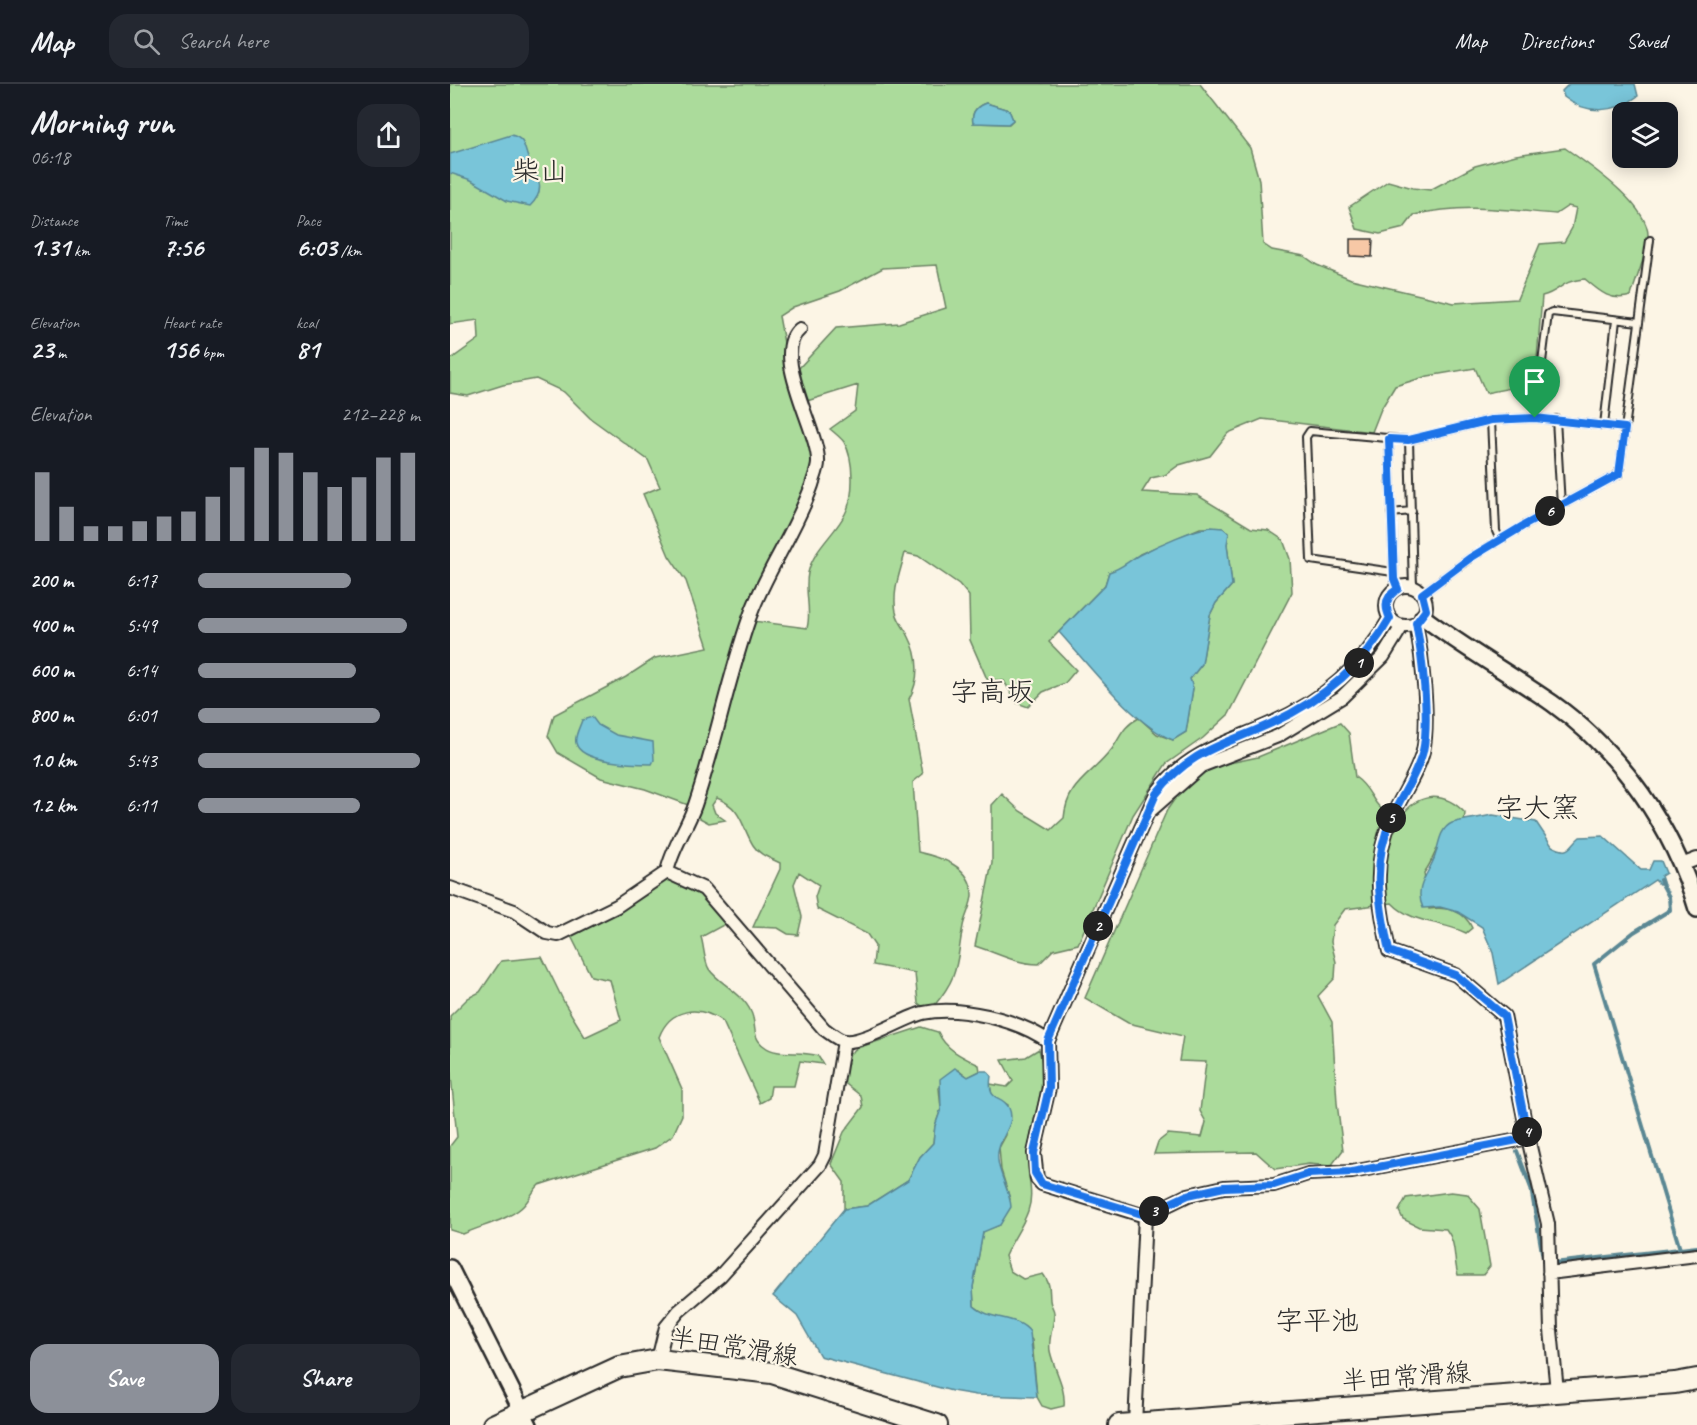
<!DOCTYPE html>
<html lang="en">
<head>
<meta charset="utf-8">
<style>
  :root { --surface:#171b24; --page:#242831; --text:#f1f3f6; --muted:#9ea1a6; --line:#363941; --accent:#8c9099 }
  body { margin:0; font-family:Caveat,"Klee One",sans-serif; background:var(--page); color:var(--text); height:100vh; display:flex; flex-direction:column; font-size:22px; white-space:nowrap }
  * { box-sizing:border-box; margin:0 }
  p { font-size:20px; color:var(--muted) }
  .icon { flex:none; width:33px; height:33px; fill:none; stroke:currentColor; stroke-width:2; stroke-linecap:round; stroke-linejoin:round }
  .map { position:relative; flex:1; overflow:hidden }
  .side { display:flex; flex-direction:column; background:var(--surface); width:450px }
  .side>* { flex:none }
  .fabs { position:absolute; left:1162px; top:18px; display:grid; gap:12px }
  .fabs a { display:grid; place-items:center; width:66px; height:66px; border-radius:12px; background:var(--surface); box-shadow:0 3px 15px #0003; font-size:30px }
  .pin { position:absolute; display:grid; place-items:center; width:51px; height:51px; color:#fff; margin:-62px -26px; border-radius:50% 50% 50% 0; rotate:-45deg; box-shadow:0 0 6px #0007 }
  .pin .icon { rotate:45deg }
  .km { position:absolute; width:30px; height:30px; margin:-15px; border-radius:50%; background:#222; color:#fff; font-size:16px; line-height:30px; text-align:center }
  .round { display:grid; place-items:center; flex:none; width:63px; height:63px; border-radius:18px; background:var(--page) }
  .head { display:flex; align-items:center; justify-content:space-between; height:102px; padding:0 30px }
  h1 { font-size:33px; font-weight:800; line-height:45px }
  .metrics { display:grid; grid-template-columns:repeat(3,1fr); gap:9px; height:102px; padding:6px 30px }
  .metrics div { display:grid; align-content:center }
  .metrics b { font-size:26px; font-weight:800 }
  .metrics small { font-size:16px; font-weight:400 }
  .metrics p { font-size:16px }
  .chart { height:168px; padding:12px 30px }
  .chart p { display:flex; justify-content:space-between }
  .chart svg { width:100%; height:108px; margin-top:6px; stroke:var(--accent); stroke-width:6 }
  .button { display:flex; gap:12px; margin-top:auto; padding:12px 30px }
  .button a { flex:1; height:69px; border-radius:18px; background:var(--accent); color:#fff; font-size:24px; font-weight:800; line-height:69px; text-align:center }
  .button a+a { background:var(--page); color:var(--text) }
  ul { padding:0 30px; list-style:none; font-size:20px }
  li { display:grid; grid-template-columns:96px 72px 1fr; align-items:center; height:45px }
  li i { height:15px; border-radius:8px; background:var(--accent) }
  header { display:flex; align-items:center; gap:36px; box-sizing:border-box; height:84px; padding:0 30px; background:var(--surface); border-bottom:2px solid var(--line) }
  header strong { font-size:28px }
  nav { display:flex; gap:33px; margin-inline-start:auto; font-size:21px }
  .search { width:420px; height:54px; background:var(--page); display:flex; align-items:center; gap:15px; box-sizing:border-box; padding:0 21px; border-radius:18px; color:var(--muted); font-size:22px }
  main { display:flex; flex:1; min-height:0 }
  .map>svg:first-child { display:block }
</style>
</head>
<body>
<header>
<strong>Map</strong>
<div class="search"><svg class="icon" aria-label="search" viewBox="0 0 24 24"><circle cx="10" cy="10" r="6"/><path d="M15 15l6 6"/></svg>Search here</div>
<nav><a>Map</a><a>Directions</a><a>Saved</a></nav>
</header>
<main>
<section class="side">
<div class="head"><div><h1>Morning run</h1><p>06:18</p></div><a class="round"><svg class="icon" aria-label="share" viewBox="0 0 24 24"><path d="M12 15V3M7 8l5-5 5 5M5 13v7h14v-7"/></svg></a></div>
<div class="metrics">
<div><p>Distance</p><b>1.31<small> km</small></b></div>
<div><p>Time</p><b>7:56</b></div>
<div><p>Pace</p><b>6:03<small> /km</small></b></div>
</div>
<div class="metrics">
<div><p>Elevation</p><b>23<small> m</small></b></div>
<div><p>Heart rate</p><b>156<small> bpm</small></b></div>
<div><p>kcal</p><b>81</b></div>
</div>
<div class="chart"><p><span>Elevation</span>212–228 m</p>
<svg viewBox="0 0 160 44" preserveAspectRatio="none"><path d="M5 44V16M15 44V30M25 44V38M35 44V38M45 44V36M55 44V34M65 44V32M75 44V26M85 44V14M95 44V6M105 44V8M115 44V16M125 44V22M135 44V18M145 44V10M155 44V8"/></svg>
</div>
<ul>
<li><b>200 m</b>6:17<i style="width:69%"></i></li>
<li><b>400 m</b>5:49<i style="width:94%"></i></li>
<li><b>600 m</b>6:14<i style="width:71%"></i></li>
<li><b>800 m</b>6:01<i style="width:82%"></i></li>
<li><b>1.0 km</b>5:43<i style="width:100%"></i></li>
<li><b>1.2 km</b>6:11<i style="width:73%"></i></li>
</ul>
<div class="button"><a>Save</a><a>Share</a></div>
</section>
<div class="map">
<svg width="1247" height="1341" viewBox="0 0 1247 1341">
  <rect width="100%" height="100%" fill="#fcf5e5"/>
  <filter id="ink" filterUnits="userSpaceOnUse"><feTurbulence type="fractalNoise" baseFrequency=".0167" numOctaves="2"/><feDisplacementMap in="SourceGraphic" scale="12" xChannelSelector="R" yChannelSelector="G"/><feConvolveMatrix kernelMatrix="1 2 1 2 8 2 1 2 1" color-interpolation-filters="sRGB"/></filter>
  <g filter="url(#ink)">
    <!-- green -->
    <path fill="#abdb9b" stroke="#6b8363" stroke-width="1.5" fill-rule="evenodd" d="M0 0H750L800 64 809 96 813 160 822 166 854 172 867 181 901 195 1004 219 1067 215 1090 160 1114 158 1122 144 1126 124 1118 122 1106 130C1055 126 1014 119 964 131L954 144 930 150 907 145 899 123 938 97 963 104 980 106 1025 82 1066 71 1115 64C1139 81 1201 122 1198 154 1196 173 1186 194 1181 212 1161 218 1150 208 1135 195 1109 197 1112 207 1092 212L1085 299 1036 309 1025 284 978 292 945 302 931 325 922 348 812 335 778 349 760 372 729 381 715 391 701 394 692 408 747 411 801 444 818 446 833 456 840 475 842 508 779 630 753 654 716 680 683 731 628 860 603 866 589 880C566 880 547 869 525 862L542 779V721L552 710 570 727 601 746 614 734C617 698 643 691 662 665 671 652 673 642 689 634L707 650 723 656 736 648 743 604 740 595 752 580 760 531 766 519 782 501 777 460 779 449 773 444H750L690 470 672 485 659 488 655 501 599 558 626 586 615 599 593 608 578 623 567 619 554 597 537 595 520 556 519 512 509 500 468 472 455 469C450 489 442 507 446 528 448 537 455 545 459 553 469 572 470 596 459 615L473 690 463 698 468 768C490 773 522 782 522 811 522 820 515 832 513 842 506 880 510 891 483 923L475 924 468 919 465 889 423 881 425 862 417 850 367 825 365 813 369 801 349 788 344 800 352 833 348 851 338 850 328 844 303 843 330 785V779C320 774 309 771 303 761 291 741 292 724 267 714L262 721 265 729 275 736 259 739 248 733V725L303 537 357 544C362 526 354 508 358 489 363 466 385 450 395 430 405 412 404 375 394 358 390 353 385 349 380 345L405 327 408 301 357 317 349 284 386 244 449 239 496 224 487 181 433 184 390 207 343 223 329 232 344 313 365 379 360 398 296 529 241 722 195 705 151 694 108 669 98 652 104 631 176 593 205 574 258 563 236 497 219 472 193 410 210 403 198 376 140 334 114 308 86 295 53 301 18 312 0 309V276L29 255 28 236 0 240ZM536 19 559 26 563 36 559 40 523 39C521 28 527 22 536 19Z
      M890 639 899 649 905 693C927 708 918 726 951 733 968 708 994 707 1015 729L1014 738 1002 740C988 755 986 773 974 789L979 825C997 822 1015 827 1022 844L1016 849C992 837 962 840 942 819L895 825 883 841 881 858 886 878 885 894 868 912 882 938 887 1019 893 1066 881 1082 859 1080 825 1085 806 1068 704 1070 708 1058 718 1050 752 1053 756 1038 750 1027 756 978 729 977 733 952 678 939 635 914 717 726 735 700 765 682 808 673Z
      M214 795C242 798 262 816 277 839L251 853C254 862 254 877 259 885 268 899 293 909 301 928 307 940 301 953 314 962 327 973 350 966 368 972L373 980 350 977 344 1002H321L319 1014 310 1019 273 938C249 920 220 924 209 953L232 1005V1031L223 1051 205 1064 89 1101C81 1109 79 1117 71 1124 57 1136 31 1142 13 1150L0 1146V1062L7 1053 0 982V932L18 914 30 908 51 877 92 873 115 920 135 953 171 936 160 896 141 892 121 852Z
      M471 943 488 948C495 965 512 973 529 981L530 987 518 993 509 986 489 1004 491 1025 485 1042 483 1059 470 1073 458 1096 417 1122 394 1125V1098L381 1080 394 1048 413 1023 411 1012 392 997 396 973 407 964Z
      M589 965C600 1003 580 1034 578 1071 576 1090 585 1108 578 1127 572 1144 562 1156 555 1172L560 1187 573 1195 593 1190C601 1201 599 1204 600 1216 600 1221 605 1226 604 1230 604 1243 598 1253 600 1267 604 1286 616 1303 614 1322L601 1325 592 1322 587 1313 582 1256 563 1237 540 1233 524 1222 523 1203 533 1147 550 1141 560 1115 551 1086 549 1064 556 1051 558 1021 542 1012 540 1000 557 1003 563 997 552 976 576 973Z
      M1001 1108 1017 1110 1030 1125 1040 1182 1033 1191H1008C1003 1174 1007 1159 996 1145L969 1143 953 1135 949 1127 956 1114Z"/>
    <!-- water -->
    <path fill="#79c5d9" stroke="#5a8793" stroke-width="1.5" d="M1119 0H1185L1188 12C1166 29 1136 31 1114 13L1112 7Z
      M536 19 559 26 563 36 558 40 523 39C521 28 527 22 536 19Z
      M61 51C77 55 73 64 79 76 88 93 97 106 80 122L57 117 21 96 0 89V70Z
      M761 443 773 444 779 449 777 460 782 501 766 519 760 531 752 580 740 595 743 604 736 648 723 656C684 641 638 580 609 548L655 501 659 488C673 484 679 476 691 470 708 461 743 445 761 443Z
      M142 633 148 641 166 651 203 658 204 676 202 680C186 680 130 679 126 659 124 652 130 643 132 636Z
      M1043 731 1086 738 1102 762C1120 772 1119 762 1130 753L1153 752 1191 786H1199L1203 777H1211L1216 789 1211 792 1213 798 1209 800 1205 796 1049 900 1043 869 1032 843 1008 828 990 823 973 824C963 803 980 788 985 772 989 761 989 745 1002 739 1011 736 1033 733 1043 731Z
      M505 984 518 993 530 987H537L541 992C537 1021 551 1008 559 1024 566 1039 552 1051 549 1064 543 1082 560 1104 561 1123L550 1141 533 1148 523 1203 524 1222C540 1237 568 1231 580 1248L587 1313 526 1311 502 1307 370 1272 347 1232 323 1212 394 1125 417 1122 458 1096 470 1073 483 1059 485 1042 491 1025 490 995Z"/>
    <g fill="none" stroke-linecap="round" stroke-linejoin="round">
      <!-- stream -->
      <path stroke="#5a8793" stroke-width="4" d="M1210 796 1219 813 1220 826 1184 848 1144 880 1230 1165 1247 1163
        M1067 1067 1081 1104 1094 1180 1230 1165"/>
    </g>
    <!-- building -->
    <path fill="#f7c8a6" stroke="#2b2b2b" stroke-width="1.5" d="M900 155H923L922 173 900 172Z"/>
    <g fill="none" stroke-linecap="round" stroke-linejoin="round">
      <!-- service casing -->
      <g stroke="#2b2b2b" stroke-width="10">
        <path id="service" d="M1085 334 1098 230 1102 228 1189 238
          M1106 335 1111 422
          M1041 336 1046 447 1050 456
          M1154 341 1166 236
          M939 355 944 495 948 505
          M959 356 963 504
          M941 429 962 427
          M943 488 861 476 856 353 860 347 959 356 1041 336 1085 334 1175 344
          M972 510 1020 474 1073 442 1169 390 1200 156"/>
      </g>
      <!-- minor casing -->
      <g stroke="#2b2b2b" stroke-width="16">
        <path id="minor" d="M936 522a20 20 0 1 1 40 0a20 20 0 1 1-40 0Z
          M966 539C972 572 980 636 973 667 967 691 952 710 942 733 921 780 929 818 939 867L1006 891 1054 932 1078 1054 1098 1140 1101 1246 1107 1307
          M700 727 751 682 828 652 892 613 933 573 952 542
          M1231 781 1247 775
          M217 788 254 805 374 945C380 949 388 956 394 957 412 960 454 934 473 929 509 921 569 936 598 957
          M0 804 64 827 97 849 108 851 167 822 217 788C222 764 237 744 245 721 266 659 278 594 300 532 316 487 346 447 362 401 364 394 368 385 368 379 370 348 319 270 350 245
          M695 1132 592 1100 587 1095 584 1069 599 1004 598 957 691 744C698 729 703 712 714 700 743 666 783 657 822 639 872 617 913 582 940 534
          M695 1132 738 1111 774 1103 824 1101 858 1090 902 1088 1078 1054
          M1099 1189 1247 1171
          M208 1276 216 1243 229 1227 270 1192 370 1081 375 1071 394 957
          M685 1340 695 1132"/>
      </g>
      <!-- tertiary casing -->
      <g stroke="#2b2b2b" stroke-width="20">
        <path id="tertiary" d="M973 533C1014 564 1060 590 1102 619 1172 669 1223 743 1247 825
          M0 1184 79 1341"/>
      </g>
      <!-- primary casing -->
      <g stroke="#2b2b2b" stroke-width="24">
        <path id="primary" d="M43 1341 169 1283 208 1276 322 1289 487 1341
          M669 1341 1225 1299 1247 1295"/>
      </g>
      <!-- service -->
      <use href="#service" stroke="#fcf5e5" stroke-width="6"/>
      <!-- minor -->
      <use href="#minor" stroke="#fcf5e5" stroke-width="12"/>
      <!-- tertiary -->
      <use href="#tertiary" stroke="#fcf5e5" stroke-width="15"/>
      <!-- primary -->
      <use href="#primary" stroke="#fcf5e5" stroke-width="20"/>
    </g>
  </g>
  <g fill="none" stroke-linecap="round" stroke-linejoin="round" filter="url(#ink)">
    <!-- route casing -->
    <g stroke="#fff" stroke-width="12">
      <path id="route" d="M1085 334 1175 344 1169 390 1073 442 1020 474 972 510 976 526 966 539C972 571 980 636 973 667 967 691 952 710 942 733 921 780 929 818 939 867L1006 891 1054 932 1078 1054 902 1088 858 1090 824 1101 774 1103 738 1111 695 1131 592 1100 585 1089 584 1069 599 1004 598 957 706 710C741 665 775 661 822 639 872 616 913 582 940 534 934 522 936 512 948 505L944 495 939 355 958 356 1041 336Z"/>
    </g>
    <!-- route -->
    <use href="#route" stroke="#1a73e8" stroke-width="8"/>
  </g>
  <g text-anchor="middle" stroke-width="4.5" stroke-linejoin="round" paint-order="stroke">
    <!-- street labels -->
    <g font-size="26" fill="#2b2b2b" stroke="#fcf5e5">
      <text transform="translate(284 1262) rotate(9)" y="9">半田常滑線</text>
      <text transform="translate(956 1292) rotate(-4)" y="9">半田常滑線</text>
    </g>
    <!-- quarter labels -->
    <g font-size="28" fill="#2b2b2b" stroke="#fcf5e5">
      <text x="90" y="96">柴山</text>
      <text x="542" y="617">字高坂</text>
      <text x="1087" y="733">字大窯</text>
      <text x="867" y="1246">字平池</text>
    </g>
  </g>
</svg>
<div class="fabs">
<a><svg class="icon" aria-label="layers" viewBox="0 0 24 24"><path d="M12 4l9 5-9 5-9-5zM3 14l9 5 9-5"/></svg></a>
</div>
<div class="pin" style="left:1085px;top:334px;background:#1e9e55"><svg class="icon" aria-label="arrive" viewBox="0 0 24 24"><path d="M6 21V4h12l-3 4 3 4H6"/></svg></div>
<b class="km" style="left:909px;top:579px">1</b>
<b class="km" style="left:648px;top:842px">2</b>
<b class="km" style="left:704px;top:1127px">3</b>
<b class="km" style="left:1077px;top:1048px">4</b>
<b class="km" style="left:941px;top:734px">5</b>
<b class="km" style="left:1100px;top:427px">6</b>
</div>
</main>
</body>
</html>
